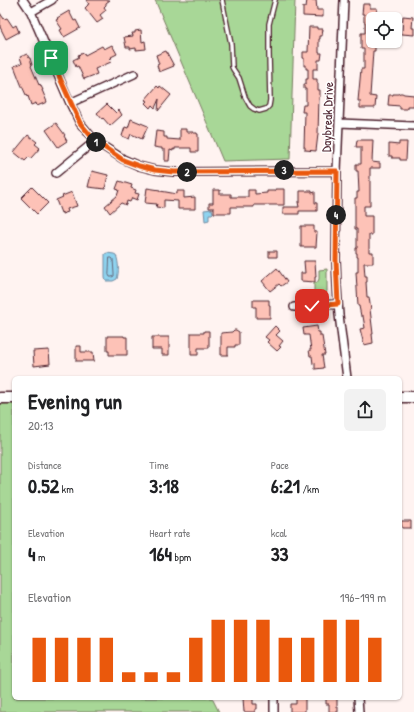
<!DOCTYPE html>
<html lang="en">
<head>
<meta charset="utf-8">
<style>
  :root { --surface:#fff; --page:#f2f2f2; --text:#202124; --muted:#757577; --accent:#ea580c }
  body { margin:0; font-family:"Patrick Hand",sans-serif; background:var(--page); color:var(--text); height:100vh; display:flex; flex-direction:column; font-size:15px; white-space:nowrap }
  * { box-sizing:border-box; margin:0 }
  p { font-size:13px; color:var(--muted) }
  .icon { flex:none; width:22px; height:22px; fill:none; stroke:currentColor; stroke-width:2; stroke-linecap:round; stroke-linejoin:round }
  .map { position:relative; flex:1; overflow:hidden }
  .sheet { position:absolute; left:12px; top:376px; width:390px; height:324px; display:flex; flex-direction:column; background:var(--surface); border-radius:6px; box-shadow:0 1px 3px #0004 }
  .sheet>* { flex:none }
  .tools { position:absolute; left:366px; top:12px; display:grid; gap:8px }
  .tools a { display:grid; place-items:center; width:36px; height:36px; border-radius:6px; background:var(--surface); box-shadow:0 1px 3px #0004; font-size:20px }
  .pin { position:absolute; display:grid; place-items:center; width:34px; height:34px; color:#fff; margin:-17px; border-radius:8px; box-shadow:0 2px 6px #0006 }
  .km { position:absolute; width:20px; height:20px; margin:-10px; border-radius:50%; background:#222; color:#fff; font-size:11px; line-height:20px; text-align:center }
  .round { display:grid; place-items:center; flex:none; width:42px; height:42px; border-radius:6px; background:var(--page) }
  .summary { display:flex; align-items:center; justify-content:space-between; height:68px; padding:0 16px }
  h1 { font-size:22px; font-weight:700; line-height:30px }
  .stats { display:grid; grid-template-columns:repeat(3,1fr); gap:6px; height:68px; padding:4px 16px }
  .stats div { display:grid; align-content:center }
  .stats b { font-size:20px; font-weight:700 }
  .stats small { font-size:11px; font-weight:400 }
  .stats p { font-size:11px }
  .chart { height:112px; padding:8px 16px }
  .chart p { display:flex; justify-content:space-between }
  .chart svg { width:100%; height:72px; margin-top:4px; stroke:var(--accent); stroke-width:6 }
  .map>svg:first-child { display:block }
</style>
</head>
<body>
<div class="map">
<svg width="414" height="712" viewBox="0 0 414 712">
  <rect width="100%" height="100%" fill="#fff3f1"/>
  <filter id="ink" filterUnits="userSpaceOnUse"><feTurbulence type="fractalNoise" baseFrequency=".025" numOctaves="2"/><feDisplacementMap in="SourceGraphic" scale="8" xChannelSelector="R" yChannelSelector="G"/><feConvolveMatrix kernelMatrix="1 2 1 2 8 2 1 2 1" color-interpolation-filters="sRGB"/></filter>
  <g filter="url(#ink)">
    <!-- green -->
    <path fill="#a8d797" stroke="#797b61" d="M155 0H295L290 159 223 161Z
      M327 269V291C324 297 320 298 314 298V283H317L319 279V270Z
      M14 403V698H212L219 712H0V404Z"/>
    <!-- water -->
    <path fill="#8ed3ef" stroke="#738ba1" d="M212 209 213 213 212 214H209V220L205 221 204 210Z
      M107 253 114 254 116 255C119 263 119 272 117 279L113 281H106L105 278V254Z"/>
    <g fill="none" stroke-linecap="round" stroke-linejoin="round">
      <!-- shore -->
      <path stroke="#656779" stroke-width="1" d="M110 258H112L113 259 114 274V276L112 277H110L109 275Z"/>
    </g>
    <!-- building -->
    <path fill="#fdc2b7" stroke="#4a1f2b" d="M86 0H110L106 3V5L104 7 106 10 100 15 103 19 97 23 85 8 88 5V4H89Z
      M307 0H316L317 10H323V17L303 16V7H306Z
      M363 4H370V8H377L376 19H373V41H375V51H373L370 96 376 97 375 108H360V101H358L361 69H364V49H361V33H365V22H364V14H362Z
      M69 11 74 21 76 20 80 28 64 37 60 30 62 29 56 20 58 19 57 18Z
      M0 13 4 19 7 18 13 27 16 25 19 32 6 39 0 27Z
      M403 16 413 17 412 28H414V35L402 34Z
      M309 27H317V29H323L322 36H320V39H319V53H322L321 60H318V69H313V79H317V83H318V90H320V97H319L318 134 316 151 305 150V147H304L305 112H302L303 105H306V89H304V84H306V79H308V69H306V66H304V58H303V52H308Z
      M141 30 142 42 145 41 146 49 136 50V48L130 49V47H126L124 37 133 36 132 33H135V31Z
      M112 45 117 54 111 57 112 58 109 59 111 62 95 69 97 74 84 79 78 66 76 67 73 60 79 57 78 55 84 53 85 55 102 46 104 49Z
      M166 51 174 66 159 72 157 65 159 64 156 55Z
      M27 54 29 58H30L32 65 31 66 39 85 40 84 43 90H42L47 102 37 106 36 103 31 105 28 96 27 97 21 84 14 66 22 63 20 57Z
      M157 86 159 88 160 86 171 95 158 111 159 99 155 108 152 105 150 108 145 103 147 101 145 100Z
      M400 93H402L404 94 414 95V106H407V109H400V106L388 105 389 95H393V94H398Z
      M107 104 116 113 119 110 122 115 110 126 103 118 102 119 97 113Z
      M131 119 148 126 142 139 131 134 129 139 122 136 125 127 128 128Z
      M56 123 65 135 64 136 67 141 58 147 46 130Z
      M180 129H186V132H193V133H197V134H198V152H191V148H175V150L173 149V151L170 150 169 161H165V150H162V148H160L154 147 156 131 164 132V137H167V139L180 140Z
      M28 135 37 142 35 144 40 148 31 158 29 157 25 161 14 152Z
      M357 140H373L372 162 380 163V168H370V206H364V216H372V235H369V252H373V263H364L365 276H367V282H366L367 297H369L370 304 371 309H370L373 334H372L373 343 364 345 360 329 365 328 363 316H361L359 306H358L356 272H358V257H357V253H356V248H357V229H355V198H357V192H359L358 171H356V164H361V147H356Z
      M399 142H407L406 160H400V158H392V156H389V144L399 145Z
      M92 171 108 175 105 189 88 187Z
      M119 181 132 185 131 188 136 190 135 193 139 194 137 200 132 198 130 202 127 201 126 205 121 203 110 213 105 206 117 196 119 190 116 189Z
      M32 187 48 203 37 214 21 198Z
      M147 188 160 190V191L166 192 177 194V191H184V198L195 197V209H178V201L164 200V208L156 207 157 204 145 203Z
      M275 189H284V205H254V207H231V213H214V208H209V203H213V190H220V194H231V197H248V190H255V194L267 193V191H275Z
      M300 191H312V193L315 192V203H317V211H299V214H283V207H299L298 202H300Z
      M72 192 77 206 67 209 68 212 62 214V212L61 213 56 200 63 197 62 196Z
      M301 226H314V232H317L316 247H301Z
      M269 251H277V257H269Z
      M304 261H315L316 277H315V282L301 281V273H305Z
      M277 268 287 282 281 286 279 284 270 291 262 281Z
      M253 300H269V305H270V318H256V307H253Z
      M275 326 280 331 276 335 283 341 279 346 281 347 277 351 267 342 269 340 265 337Z
      M317 326 318 332H320V336H322L325 355H322L324 368 315 369V363L313 364 312 356H310L309 350H311L309 335H304L303 328Z
      M234 330H236L239 332V345H235V347H228V355H221V333L232 332Z
      M204 331H209V348H198V355H191V333H204Z
      M107 336H124V337H127V355H109V351H107Z
      M152 337H169V355H162V349H152Z
      M76 346H81V352H93L94 361H76Z
      M49 350 50 364 34 366 33 351Z
      M401 521H411V528H402Z
      M243 698H253V704H257V709H255V712H244Z
      M296 698H305V712H290V704H296Z
      M326 698H337V707H338V712H329V704H326Z"/>
    <g fill="none" stroke-linecap="round" stroke-linejoin="round">
      <!-- lane casing -->
      <g stroke="#4a1f2b" stroke-width="6">
        <path id="lane" d="M222 0 231 44 232 67 233 69 239 78 245 97 250 106 254 109 259 111 266 109 269 106 270 100 269 54V24L275 0"/>
      </g>
      <!-- street casing -->
      <g stroke="#4a1f2b" stroke-width="10">
        <path id="street" d="M23 0 31 12 70 103 80 123 95 141 123 159 139 166 155 170 174 172 337 171
          M344 0 337 171 336 259 337 286 339 315 347 378
          M31 12 52 0
          M70 103 134 74
          M339 123 414 126
          M56 173 95 141
          M294 307 338 304
          M358 698 359 712
          M274 712V698"/>
      </g>
      <!-- secondary casing -->
      <g stroke="#4a1f2b" stroke-width="13">
        <path id="secondary" d="M400 397H414
          M0 398H14"/>
      </g>
      <!-- lane -->
      <use href="#lane" stroke="#fff" stroke-width="3.5"/>
      <!-- street -->
      <use href="#street" stroke="#fff" stroke-width="7"/>
      <!-- secondary -->
      <use href="#secondary" stroke="#fff" stroke-width="10"/>
    </g>
  </g>
  <g fill="none" stroke-linecap="round" stroke-linejoin="round" filter="url(#ink)">
    <!-- route casing -->
    <g stroke="#fff" stroke-width="8">
      <path id="route" d="M51 58 80 123 95 141 123 160 139 166 155 170 174 172 337 171 336 260 338 304 312 306"/>
    </g>
    <!-- route -->
    <use href="#route" stroke="#ea580c" stroke-width="5"/>
  </g>
  <g text-anchor="middle" stroke-width="3" stroke-linejoin="round" paint-order="stroke">
    <!-- street labels -->
    <g font-size="13" fill="#4a1f2b" stroke="#fff">
      <text transform="translate(327 117) rotate(-88)" y="5">Daybreak Drive</text>
    </g>
  </g>
</svg>
<div class="tools">
<a><svg class="icon" aria-label="locate" viewBox="0 0 24 24"><circle cx="12" cy="12" r="6"/><path d="M12 2v4M12 18v4M2 12h4M18 12h4"/></svg></a>
</div>
<div class="pin" style="left:51px;top:58px;background:#1e9e55"><svg class="icon" aria-label="arrive" viewBox="0 0 24 24"><path d="M6 21V4h12l-3 4 3 4H6"/></svg></div>
<div class="pin" style="left:312px;top:306px;background:#d93025"><svg class="icon" aria-label="check" viewBox="0 0 24 24"><path d="M5 12l5 5 9-10"/></svg></div>
<b class="km" style="left:96px;top:142px">1</b>
<b class="km" style="left:187px;top:172px">2</b>
<b class="km" style="left:284px;top:170px">3</b>
<b class="km" style="left:336px;top:215px">4</b>
<section class="sheet">
<div class="summary"><div><h1>Evening run</h1><p>20:13</p></div><a class="round"><svg class="icon" aria-label="share" viewBox="0 0 24 24"><path d="M12 15V3M7 8l5-5 5 5M5 13v7h14v-7"/></svg></a></div>
<div class="stats">
<div><p>Distance</p><b>0.52<small> km</small></b></div>
<div><p>Time</p><b>3:18</b></div>
<div><p>Pace</p><b>6:21<small> /km</small></b></div>
</div>
<div class="stats">
<div><p>Elevation</p><b>4<small> m</small></b></div>
<div><p>Heart rate</p><b>164<small> bpm</small></b></div>
<div><p>kcal</p><b>33</b></div>
</div>
<div class="chart"><p><span>Elevation</span>196–199 m</p>
<svg viewBox="0 0 160 44" preserveAspectRatio="none"><path d="M5 44V17M15 44V17M25 44V17M35 44V17M45 44V38M55 44V38M65 44V38M75 44V17M85 44V6M95 44V6M105 44V6M115 44V17M125 44V17M135 44V6M145 44V6M155 44V17"/></svg>
</div>
</section>
</div>
</body>
</html>
